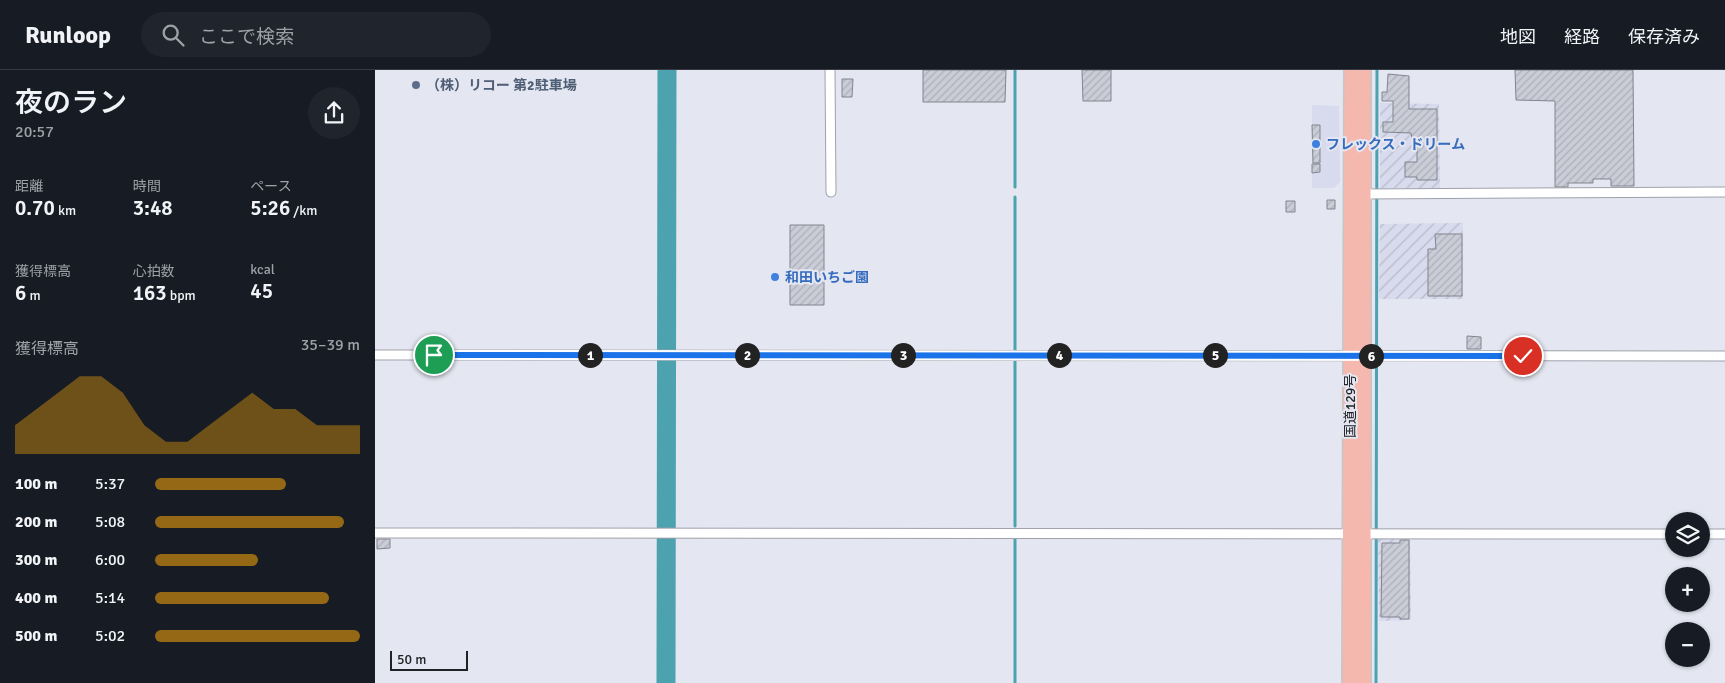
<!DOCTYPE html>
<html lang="ja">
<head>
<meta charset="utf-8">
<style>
  :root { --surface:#171b24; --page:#20242c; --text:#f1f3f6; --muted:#9ea1a6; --line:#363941; --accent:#946814 }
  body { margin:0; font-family:Signika,"Noto Sans JP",sans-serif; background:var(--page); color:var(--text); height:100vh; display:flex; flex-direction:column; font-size:19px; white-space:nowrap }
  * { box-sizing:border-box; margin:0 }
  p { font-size:16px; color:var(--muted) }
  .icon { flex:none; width:28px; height:28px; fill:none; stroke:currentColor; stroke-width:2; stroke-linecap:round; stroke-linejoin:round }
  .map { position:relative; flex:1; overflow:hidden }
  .panel { display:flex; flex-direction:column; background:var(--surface); width:375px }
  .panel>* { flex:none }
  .fabs { position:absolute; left:1290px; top:442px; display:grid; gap:10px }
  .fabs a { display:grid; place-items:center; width:45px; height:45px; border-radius:50%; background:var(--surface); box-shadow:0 1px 4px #0004; font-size:25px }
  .scale { position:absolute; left:15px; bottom:12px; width:78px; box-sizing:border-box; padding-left:5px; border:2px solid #212226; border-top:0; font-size:14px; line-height:18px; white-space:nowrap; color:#212226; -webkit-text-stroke:4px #e4e6f1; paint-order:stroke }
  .pin { position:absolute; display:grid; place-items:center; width:42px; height:42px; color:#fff; margin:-21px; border:2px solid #fff; border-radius:50%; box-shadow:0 1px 5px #0007 }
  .km { position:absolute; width:25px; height:25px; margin:-12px; border-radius:50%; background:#222; color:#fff; font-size:14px; line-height:25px; text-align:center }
  .round { display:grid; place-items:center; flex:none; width:52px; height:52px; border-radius:26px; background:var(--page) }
  .summary { display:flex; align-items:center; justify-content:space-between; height:85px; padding:0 15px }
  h1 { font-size:28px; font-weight:600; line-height:38px }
  .metrics { display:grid; grid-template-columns:repeat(3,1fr); gap:8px; height:85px; padding:5px 15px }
  .metrics div { display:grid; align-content:center }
  .metrics b { font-size:21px; font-weight:600 }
  .metrics small { font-size:14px; font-weight:400 }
  .metrics p { font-size:14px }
  .chart { height:140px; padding:10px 15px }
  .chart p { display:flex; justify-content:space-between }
  .chart svg { width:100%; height:90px; margin-top:5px; fill:var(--accent); opacity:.7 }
  ul { padding:0 15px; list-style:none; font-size:16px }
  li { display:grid; grid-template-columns:80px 60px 1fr; align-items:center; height:38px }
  li i { height:12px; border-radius:6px; background:var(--accent) }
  header { display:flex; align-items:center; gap:30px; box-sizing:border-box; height:70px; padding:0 25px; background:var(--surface); border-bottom:1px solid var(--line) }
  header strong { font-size:24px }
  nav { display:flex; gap:28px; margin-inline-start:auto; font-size:18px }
  .search { width:350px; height:45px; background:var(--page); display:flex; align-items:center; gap:12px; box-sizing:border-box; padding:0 18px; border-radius:28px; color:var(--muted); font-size:19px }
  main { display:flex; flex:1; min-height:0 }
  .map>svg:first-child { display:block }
</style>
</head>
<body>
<header>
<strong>Runloop</strong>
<div class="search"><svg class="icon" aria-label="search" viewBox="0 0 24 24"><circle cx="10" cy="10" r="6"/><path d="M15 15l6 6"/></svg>ここで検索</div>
<nav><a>地図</a><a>経路</a><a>保存済み</a></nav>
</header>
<main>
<section class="panel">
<div class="summary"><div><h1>夜のラン</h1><p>20:57</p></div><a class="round"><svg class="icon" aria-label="share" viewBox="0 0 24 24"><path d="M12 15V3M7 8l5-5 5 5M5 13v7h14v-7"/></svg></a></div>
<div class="metrics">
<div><p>距離</p><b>0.70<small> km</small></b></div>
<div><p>時間</p><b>3:48</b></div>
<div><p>ペース</p><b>5:26<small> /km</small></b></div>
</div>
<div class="metrics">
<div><p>獲得標高</p><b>6<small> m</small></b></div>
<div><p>心拍数</p><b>163<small> bpm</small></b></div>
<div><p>kcal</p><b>45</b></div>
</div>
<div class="chart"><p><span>獲得標高</span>35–39 m</p>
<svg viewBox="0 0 160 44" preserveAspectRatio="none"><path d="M0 44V30L10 22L20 14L30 6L40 6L50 14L60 30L70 38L80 38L90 30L100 22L110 14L120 22L130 22L140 30L150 30L160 30V44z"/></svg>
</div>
<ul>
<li><b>100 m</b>5:37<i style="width:64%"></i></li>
<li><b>200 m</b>5:08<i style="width:92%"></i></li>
<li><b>300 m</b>6:00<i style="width:50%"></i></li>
<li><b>400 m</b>5:14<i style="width:85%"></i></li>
<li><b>500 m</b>5:02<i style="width:100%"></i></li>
</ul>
</section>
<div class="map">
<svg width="1350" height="613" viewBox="0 0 1350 613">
  <defs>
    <pattern id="industrial-furrows" width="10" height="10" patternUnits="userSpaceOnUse" patternTransform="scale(1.25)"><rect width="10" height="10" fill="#d8daed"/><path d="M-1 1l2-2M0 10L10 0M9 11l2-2" fill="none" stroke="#b9bbcb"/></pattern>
    <pattern id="building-hatch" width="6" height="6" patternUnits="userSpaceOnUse" patternTransform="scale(1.25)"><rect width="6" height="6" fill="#caccd7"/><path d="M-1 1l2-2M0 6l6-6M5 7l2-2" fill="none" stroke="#adafb8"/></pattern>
  </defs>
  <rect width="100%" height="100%" fill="#e4e6f1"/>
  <!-- built -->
  <path fill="#d8daed" d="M937 35 964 36 965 112 959 118H937Z"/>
  <!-- industrial -->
  <path fill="url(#industrial-furrows)" d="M1005 33 1064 34 1065 120 1061 118H1005Z
    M1088 153V229H1004L1005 154Z
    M1003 466H1035L1036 550 1004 551Z"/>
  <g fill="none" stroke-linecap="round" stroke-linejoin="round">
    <!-- stream -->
    <path stroke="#4da2af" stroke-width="3" d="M640 117V0
      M640 456V127
      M640 613V467
      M1001 613 1002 0"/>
    <!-- river -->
    <path stroke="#4da2af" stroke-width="19" d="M291 613 292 0"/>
  </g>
  <!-- building -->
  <path fill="url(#building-hatch)" stroke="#82848e" d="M548 0H631L630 32H548Z
    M707 0H736V31H708Z
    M1140 0H1258L1259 116H1236V109H1218V113H1193V117H1180V31L1141 30Z
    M1013 4 1034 6V39H1062V110H1042V107H1030V92H1042V68H1037L1036 63 1008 62V52H1018V31H1007V22H1012Z
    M467 9H478L477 27H467Z
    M937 55H945V93H938Z
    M937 94H945V102L937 103Z
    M952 130H960V139H952Z
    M911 131H920V142H911Z
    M415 155H449V235H415Z
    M1060 164H1087V226H1053V179H1061Z
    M1092 266 1106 267V279H1092Z
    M2 469H15V478L2 479Z
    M1025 470H1034V549H1025V547H1006L1007 473H1025Z"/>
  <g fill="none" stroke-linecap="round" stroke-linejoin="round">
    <!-- minor casing -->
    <g stroke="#9fa1ab" stroke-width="11">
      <path id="minor" d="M455 0 456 122
        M988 124 1350 122
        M0 285 1350 286
        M0 463 1299 464
        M1326 464H1350"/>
    </g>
    <!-- trunk casing -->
    <g stroke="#c5c6c7" stroke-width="18">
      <path id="trunk" d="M975 613 977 0
        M988 613V0"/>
    </g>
    <!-- minor -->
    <use href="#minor" stroke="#fff" stroke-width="9"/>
    <!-- trunk -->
    <use href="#trunk" stroke="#f4b8ae" stroke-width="15"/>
  </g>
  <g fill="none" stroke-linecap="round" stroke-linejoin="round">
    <!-- route casing -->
    <g stroke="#fff" stroke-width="10">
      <path id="route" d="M59 285 1148 286"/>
    </g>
    <!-- route -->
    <use href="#route" stroke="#1a73e8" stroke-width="6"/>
  </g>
  <!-- markers -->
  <circle fill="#5c6f8a" stroke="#e4e6f1" stroke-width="2" cx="41" cy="15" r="5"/>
  <g fill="#3f7fe0" stroke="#e4e6f1" stroke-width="2">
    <circle cx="941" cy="74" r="5"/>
    <circle cx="400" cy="207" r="5"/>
  </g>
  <g text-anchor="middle" stroke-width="4" stroke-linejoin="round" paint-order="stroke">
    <!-- service labels -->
    <g font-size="14" font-weight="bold" fill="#4e5e75" stroke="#e4e6f1" text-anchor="start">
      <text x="51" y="20">（株）リコー 第2駐車場</text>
    </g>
    <!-- shop labels -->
    <g font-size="14" font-weight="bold" fill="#366cbe" stroke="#e4e6f1" text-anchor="start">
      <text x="951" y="79">フレックス・ドリーム</text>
      <text x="410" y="212">和田いちご園</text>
    </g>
    <!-- street labels -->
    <g font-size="14" fill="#212226" stroke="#e4e6f1">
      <text transform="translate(975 336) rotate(-90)" y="5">国道129号</text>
    </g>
  </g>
</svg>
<div class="fabs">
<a><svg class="icon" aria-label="layers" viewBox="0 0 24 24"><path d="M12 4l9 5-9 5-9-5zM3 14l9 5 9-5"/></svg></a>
<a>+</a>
<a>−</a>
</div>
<div class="scale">50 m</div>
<div class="pin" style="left:59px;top:285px;background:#1e9e55"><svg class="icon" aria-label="arrive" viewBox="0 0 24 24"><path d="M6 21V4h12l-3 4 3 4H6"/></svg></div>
<div class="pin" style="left:1148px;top:286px;background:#d93025"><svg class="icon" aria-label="check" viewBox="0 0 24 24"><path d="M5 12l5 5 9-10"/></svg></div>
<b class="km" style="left:215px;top:285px">1</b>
<b class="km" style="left:372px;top:285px">2</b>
<b class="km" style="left:528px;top:285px">3</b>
<b class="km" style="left:684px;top:285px">4</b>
<b class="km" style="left:840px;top:285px">5</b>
<b class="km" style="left:996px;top:286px">6</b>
</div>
</main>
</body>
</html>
